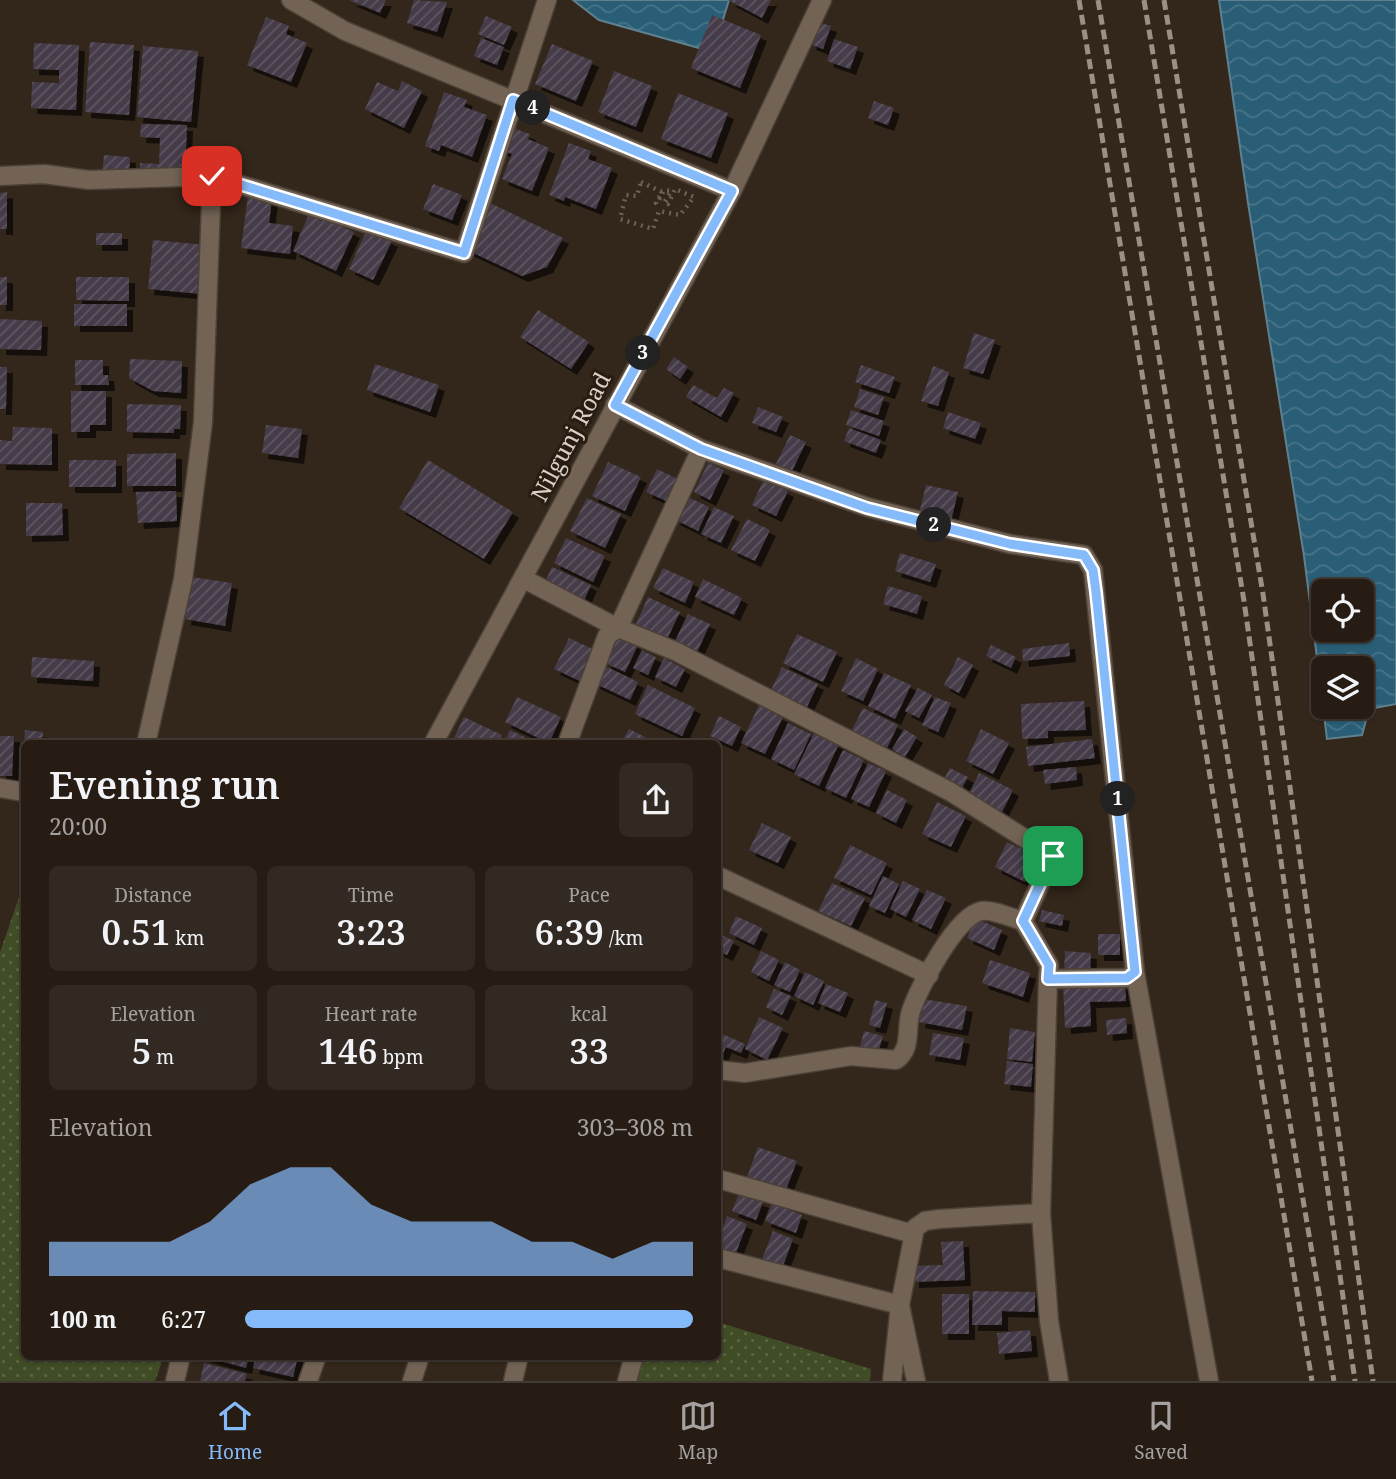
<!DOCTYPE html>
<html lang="en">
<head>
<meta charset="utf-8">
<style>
  :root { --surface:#261c14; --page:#322922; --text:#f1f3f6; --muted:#a4a1a0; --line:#423a34; --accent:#86bbfb }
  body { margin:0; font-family:"Noto Serif",serif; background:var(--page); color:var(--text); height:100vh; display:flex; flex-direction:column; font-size:26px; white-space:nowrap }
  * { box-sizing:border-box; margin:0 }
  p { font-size:23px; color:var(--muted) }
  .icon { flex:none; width:38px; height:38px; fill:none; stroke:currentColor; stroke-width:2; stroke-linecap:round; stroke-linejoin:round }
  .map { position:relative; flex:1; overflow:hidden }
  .details { position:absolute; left:21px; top:740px; width:700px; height:620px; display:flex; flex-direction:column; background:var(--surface); border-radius:10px; box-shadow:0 2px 5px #0004,0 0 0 2px var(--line) }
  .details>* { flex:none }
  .fabs { position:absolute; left:1311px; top:579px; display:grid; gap:14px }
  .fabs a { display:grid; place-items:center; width:63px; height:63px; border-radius:10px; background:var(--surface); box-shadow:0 2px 5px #0004,0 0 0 2px var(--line); font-size:35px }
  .pin { position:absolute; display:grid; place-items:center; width:60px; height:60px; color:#fff; margin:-30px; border-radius:14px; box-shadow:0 4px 10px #0006 }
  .km { position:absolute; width:35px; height:35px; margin:-18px; border-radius:50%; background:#222; color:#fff; font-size:19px; line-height:35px; text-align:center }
  .round { display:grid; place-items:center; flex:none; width:74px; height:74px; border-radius:10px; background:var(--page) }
  .headline { display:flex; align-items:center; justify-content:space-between; height:119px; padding:0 28px }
  h1 { font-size:38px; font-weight:600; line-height:52px }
  .figures { display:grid; grid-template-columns:repeat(3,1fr); gap:10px; height:119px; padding:7px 28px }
  .figures div { display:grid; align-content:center; border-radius:10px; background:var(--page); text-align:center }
  .figures b { font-size:35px; font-weight:600 }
  .figures small { font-size:19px; font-weight:400 }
  .figures p { font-size:19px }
  .chart { height:196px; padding:14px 28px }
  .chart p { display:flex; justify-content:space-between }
  .chart svg { width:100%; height:126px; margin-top:7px; fill:var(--accent); opacity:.7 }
  ul { padding:0 28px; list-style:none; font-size:23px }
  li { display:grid; grid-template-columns:112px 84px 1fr; align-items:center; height:52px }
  li i { height:18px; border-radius:9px; background:var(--accent) }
  .dock { display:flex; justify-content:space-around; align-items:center; height:98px; border-top:2px solid var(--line); background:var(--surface); font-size:19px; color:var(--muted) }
  .dock a { display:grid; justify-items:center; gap:4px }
  .dock .selected { color:var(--accent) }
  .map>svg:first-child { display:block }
</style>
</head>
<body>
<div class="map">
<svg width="1396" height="1381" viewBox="0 0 1396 1381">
  <defs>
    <pattern id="green-dots" width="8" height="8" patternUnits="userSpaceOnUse" patternTransform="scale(1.75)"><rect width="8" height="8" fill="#404c25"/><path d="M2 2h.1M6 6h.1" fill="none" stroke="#5b6543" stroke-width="1.8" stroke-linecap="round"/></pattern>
    <pattern id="water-waves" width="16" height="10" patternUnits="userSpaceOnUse" patternTransform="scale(1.75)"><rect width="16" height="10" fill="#295e76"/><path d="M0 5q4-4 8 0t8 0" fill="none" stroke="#477488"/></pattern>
    <pattern id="building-hatch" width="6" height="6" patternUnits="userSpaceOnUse" patternTransform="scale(1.75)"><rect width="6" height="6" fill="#453b49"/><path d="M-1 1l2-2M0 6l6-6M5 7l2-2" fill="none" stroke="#5f5662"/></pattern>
    <filter id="shadow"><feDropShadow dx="6" dy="6" stdDeviation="0" flood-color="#0009"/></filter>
  </defs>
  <rect width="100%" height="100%" fill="#33261a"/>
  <!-- green -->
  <path fill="url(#green-dots)" d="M24 883V1356H164L155 1381H0V952Z
    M718 1322 871 1369 870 1381H635L643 1356H718Z"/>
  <!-- water -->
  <path fill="url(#water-waves)" stroke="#5e808f" stroke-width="2" fill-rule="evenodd" d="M573 0H729L713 52 599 20Z
    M1219 0H1396V704L1369 709 1362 735 1327 739 1323 707H1362V668H1323V705L1304 556 1248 203ZM1323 592H1362V630H1323Z"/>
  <!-- building -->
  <path fill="url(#building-hatch)" filter="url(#shadow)" d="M349 0H386L380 13Z
    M414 0 447 2 437 32 407 23Z
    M728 0H771L762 18Z
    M712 15 761 35 740 88 691 68Z
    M486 16 512 27 504 45 478 34Z
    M266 17 289 26 286 34 307 43 291 82 247 65Z
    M817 22 831 26 823 49 810 44Z
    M481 38 504 47 497 65 474 56Z
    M834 39 858 47 850 69 827 61Z
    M90 42 134 45 129 115 85 112Z
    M34 43 79 45 76 110 31 108 32 82 59 83V70L33 69Z
    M552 44 593 61 576 101 535 84Z
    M143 46 198 51 191 122 137 117Z
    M614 71 652 86 636 127 598 112Z
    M402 81 422 91 404 128 365 109 377 82 398 91Z
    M444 92 467 100 464 107 487 115 472 157 441 145 439 151 425 146Z
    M678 93 728 113 711 158 661 139Z
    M874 101 894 108 888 125 868 118Z
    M141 124 187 125 185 175 140 173V163L159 164 160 138 140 137Z
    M510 127 530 134 528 139 549 148 532 191 502 179 512 154 501 150Z
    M569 143 591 151 588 159 612 168 596 209 565 197 564 201 549 195Z
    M104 155 130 157 129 177 102 175Z
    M433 184 462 195 452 220 423 209Z
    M7 192V229H0V193Z
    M248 196 272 199 269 223 293 226 290 254 241 248Z
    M490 203 563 238 547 267 522 276 467 250Z
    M310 212 354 232 336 271 293 251Z
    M367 229 392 241 373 280 349 269Z
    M96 233H122V245H96Z
    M153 240 205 245 201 294 148 289Z
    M0 277H7V305H0Z
    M76 277H129V301L76 300Z
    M74 304H127V326H74Z
    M538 310 589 342 571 369 520 337Z
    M0 319 42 321 41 350 0 349Z
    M974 333 995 340 983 374 963 368Z
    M674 357 688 367 680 379 666 369Z
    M130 359 182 361 181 393 153 391 129 378Z
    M75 360H103V375H108L109 385H75Z
    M375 364 439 385 430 412 367 390Z
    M861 365 895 377 889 393 855 382Z
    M933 366 949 372 938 406 921 401Z
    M0 367H7L6 409H0Z
    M693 385 717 398 724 388 734 393 721 417 686 397Z
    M860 389 884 397 878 415 854 407Z
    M71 391H106V425H90V432H71Z
    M127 404 181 405 180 429H174V433L127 432Z
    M758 407 783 417 776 432 752 423Z
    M851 410 884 421 879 436 846 425Z
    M948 412 981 423 975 439 943 428Z
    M266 425 302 429 298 458 262 453Z
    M13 427 52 428V465L0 464V440L12 441Z
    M849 428 881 440 876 453 844 441Z
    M790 435 806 442 792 471 776 464Z
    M176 453V486H127V454Z
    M69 460H116V487H69Z
    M428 460 513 512 484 559 399 508Z
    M608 462 641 477 625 511 592 496Z
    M708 463 724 470 710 500 694 492Z
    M657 469 682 481 671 503 646 492Z
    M764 479 788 491 776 516 752 505Z
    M926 485 958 492 951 521 919 514Z
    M176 491 177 521 138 523 136 492Z
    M686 496 709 507 698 531 674 519Z
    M587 498 621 514 605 548 570 531Z
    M26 503H62L63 535 26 536Z
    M714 507 734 516 721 543 701 534Z
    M747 519 770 530 755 561 731 550Z
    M566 538 605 556 593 582 554 563Z
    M900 553 936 564 930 582 895 571Z
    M552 567 591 585 583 603 544 584Z
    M663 568 694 582 685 603 653 588Z
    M192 577 232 583 225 626 185 619Z
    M703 579 742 598 734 615 695 597Z
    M888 586 922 596 917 614 883 604Z
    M648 597 680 612 667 639 636 624Z
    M688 614 710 624 697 652 675 641Z
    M797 634 837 652 823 682 783 663Z
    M619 636 638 645 625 672 605 663Z
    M569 638 597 651 582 682 554 669Z
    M1069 643 1070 656 1023 661 1022 649Z
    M991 645 1016 657 1011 668 986 656Z
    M642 650 656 657 648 675 633 668Z
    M32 657 94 661 93 681 31 677Z
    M958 657 973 665 959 693 944 685Z
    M664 658 685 669 676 687 655 677Z
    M856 658 878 669 863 701 841 691Z
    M603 665 638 682 630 700 594 683Z
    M782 667 818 684 806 709 770 692Z
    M884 673 911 685 895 719 868 706Z
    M648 685 695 708 682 736 635 714Z
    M918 688 932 695 919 718 905 711Z
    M517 697 561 717 549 743 505 722Z
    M935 697 951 703 938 732 922 725Z
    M1084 701 1086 730 1048 731V738L1022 739 1021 704Z
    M759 705 783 717 765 754 741 743Z
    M863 708 898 725 885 752 849 736Z
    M719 716 741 727 732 746 710 736Z
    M464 717 502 735 498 744H451Z
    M788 723 811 734 794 770 771 759Z
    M629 729 659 744H628L622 741Z
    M904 729 917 737 905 757 892 749Z
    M981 729 1009 743 993 774 966 761Z
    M25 730 43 732 42 744H24Z
    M510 730 538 744H503Z
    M814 733 839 744 819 786 794 774Z
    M0 736H14L12 776H0Z
    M1092 739 1095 758 1028 766 1026 747Z
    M843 750 864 760 846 798 825 788Z
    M868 763 886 771 869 807 851 799Z
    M1076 767 1077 780 1045 784 1043 770Z
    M950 768 968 777 962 788 944 779Z
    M979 773 1013 790 1002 812 968 796Z
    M887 790 907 800 896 823 876 813Z
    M937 802 966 816 951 847 922 834Z
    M762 823 791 837 778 863 749 850Z
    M1007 842 1037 856 1025 882 995 867Z
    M850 845 887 863 871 895 834 878Z
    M883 876 899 884 885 913 869 906Z
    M903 881 920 889 906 917 890 909Z
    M832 883 865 898 851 926 818 911Z
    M927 890 946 898 931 929 912 920Z
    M1042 910 1064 915 1062 926 1039 921Z
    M736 916 762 928 754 945 729 933Z
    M975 918 1002 930 994 950 967 938Z
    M718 933 734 941 727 955 718 951Z
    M1098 934H1120V955H1098Z
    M761 951 779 960 769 981 751 972Z
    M1065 951 1091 953 1090 973 1064 971Z
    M990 960 1030 973 1023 997 982 983Z
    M785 962 800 970 790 992 774 985Z
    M805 972 824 981 813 1005 794 996Z
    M1125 982 1126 1001 1090 1002 1091 1026 1065 1028 1063 985Z
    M826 984 848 993 840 1012 818 1003Z
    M774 989 791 996 782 1015 766 1007Z
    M923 999 967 1006 962 1030 919 1022Z
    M875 1000 887 1003 880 1028 869 1025Z
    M759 1017 783 1028 767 1060 745 1049Z
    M1126 1018 1127 1033 1107 1035 1106 1020Z
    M1010 1028 1035 1032 1032 1062 1007 1059Z
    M864 1031 883 1036 878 1052 860 1047Z
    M718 1032 745 1044 741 1053 726 1047 718 1064Z
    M933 1033 964 1038 960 1060 929 1055Z
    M1007 1061 1033 1064 1031 1087 1004 1084Z
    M758 1147 797 1161 785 1192 747 1177Z
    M739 1193 763 1202 756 1220 732 1211Z
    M772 1203 802 1215 796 1233 765 1221Z
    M727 1216 747 1224 734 1258 718 1252V1241Z
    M773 1231 793 1239 783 1266 762 1259Z
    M963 1241 965 1280 913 1282V1266L943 1265 941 1242Z
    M973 1291 1035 1292V1312L1002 1311V1325H972Z
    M942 1294H969V1334H942Z
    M1030 1330 1032 1351 999 1354 997 1333Z
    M202 1356H249L246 1368Z
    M256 1356H298L293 1377 253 1368Z
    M204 1363 247 1374 245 1381H200Z"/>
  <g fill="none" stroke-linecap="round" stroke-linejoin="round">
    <!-- minor casing -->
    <g stroke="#4c4137" stroke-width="21">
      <path id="minor" d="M291 0 345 31 732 191
        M0 176 44 174 89 180 212 176 464 253 547 0
        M615 405 701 449 867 507 1010 544 1084 555 1093 570 1135 972 1209 1381
        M524 579 618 628 675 651 951 792 1053 856 1023 921 1049 965 1048 979
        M146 744 183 580 203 422 212 176
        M567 744 607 636 618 628 701 449
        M0 788 24 792
        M718 876 929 975
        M718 1070 745 1073 851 1056 896 1060C913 1048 905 1028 911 1011 919 987 956 916 981 911 993 909 1011 918 1023 921
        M718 1179 913 1234
        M718 1258 900 1305 916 1381
        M308 1381 317 1356
        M412 1381 420 1356
        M513 1381 519 1356
        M627 1381 634 1356
        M892 1381 900 1305 915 1228 925 1221 939 1219 1041 1213
        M1059 1381 1049 1321 1041 1213 1048 979 1127 978 1135 972"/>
    </g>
    <!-- tertiary casing -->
    <g stroke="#4c4137" stroke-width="21">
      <path id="tertiary" d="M433 744 732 191 822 0
        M175 1381 181 1356"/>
    </g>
    <!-- path -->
    <path stroke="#6d6157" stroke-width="4.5" stroke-dasharray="2 5" stroke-linecap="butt" d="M641 182 662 192 656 203 657 204 664 190 671 191 664 203 668 204 675 189 694 197 680 215 659 211 653 229 620 219 626 195 637 196Z"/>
    <!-- minor -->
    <use href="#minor" stroke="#726355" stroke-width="18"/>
    <!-- tertiary -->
    <use href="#tertiary" stroke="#726355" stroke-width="18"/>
    <!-- rail -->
    <path stroke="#9a9086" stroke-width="5" stroke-dasharray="10 5" stroke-linecap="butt" d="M1079 0 1312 1381
      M1098 0 1334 1381
      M1144 0 1244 601 1355 1381
      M1164 0 1263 594 1373 1381"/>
  </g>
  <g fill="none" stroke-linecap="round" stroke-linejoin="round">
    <!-- route casing -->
    <g stroke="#fff" stroke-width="14">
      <path id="route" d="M212 176 464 253 513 100 732 191 615 405 701 449 867 508 1010 544 1084 555 1093 570 1096 592 1135 972 1127 978 1048 979 1049 965 1023 921 1053 856"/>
    </g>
    <!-- route -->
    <use href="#route" stroke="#86bbfb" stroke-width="9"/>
  </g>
  <g text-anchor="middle" stroke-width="6" stroke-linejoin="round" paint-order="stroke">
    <!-- street labels -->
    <g font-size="23" fill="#d9d1c9" stroke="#291d11">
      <text transform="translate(571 437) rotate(-62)" y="8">Nilgunj Road</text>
    </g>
  </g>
</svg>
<div class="fabs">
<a><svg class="icon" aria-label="locate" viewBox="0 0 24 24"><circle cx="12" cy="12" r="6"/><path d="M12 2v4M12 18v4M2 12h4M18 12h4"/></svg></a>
<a><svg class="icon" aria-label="layers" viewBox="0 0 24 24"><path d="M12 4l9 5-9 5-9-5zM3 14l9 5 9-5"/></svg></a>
</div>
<div class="pin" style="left:1053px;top:856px;background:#1e9e55"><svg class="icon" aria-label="arrive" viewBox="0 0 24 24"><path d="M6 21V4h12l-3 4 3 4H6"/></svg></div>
<div class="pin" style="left:212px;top:176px;background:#d93025"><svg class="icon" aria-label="check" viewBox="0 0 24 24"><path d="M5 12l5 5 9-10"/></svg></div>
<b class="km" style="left:1118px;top:799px">1</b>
<b class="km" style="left:934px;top:525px">2</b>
<b class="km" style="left:643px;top:353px">3</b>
<b class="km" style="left:533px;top:108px">4</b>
<section class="details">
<div class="headline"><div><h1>Evening run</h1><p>20:00</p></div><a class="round"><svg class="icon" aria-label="share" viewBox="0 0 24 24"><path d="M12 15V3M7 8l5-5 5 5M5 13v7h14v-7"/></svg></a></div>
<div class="figures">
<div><p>Distance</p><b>0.51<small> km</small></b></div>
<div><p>Time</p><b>3:23</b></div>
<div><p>Pace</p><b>6:39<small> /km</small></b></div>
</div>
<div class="figures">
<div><p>Elevation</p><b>5<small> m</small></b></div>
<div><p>Heart rate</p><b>146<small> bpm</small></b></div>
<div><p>kcal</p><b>33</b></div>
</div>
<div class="chart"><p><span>Elevation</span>303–308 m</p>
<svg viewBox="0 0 160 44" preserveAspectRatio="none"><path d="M0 44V32L10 32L20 32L30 32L40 25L50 12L60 6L70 6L80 19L90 25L100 25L110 25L120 32L130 32L140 38L150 32L160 32V44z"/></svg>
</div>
<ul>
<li><b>100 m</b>6:27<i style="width:100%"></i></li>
</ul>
</section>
</div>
<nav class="dock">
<a class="selected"><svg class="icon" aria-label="home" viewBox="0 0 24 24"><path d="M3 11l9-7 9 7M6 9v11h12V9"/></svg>Home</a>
<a><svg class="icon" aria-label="map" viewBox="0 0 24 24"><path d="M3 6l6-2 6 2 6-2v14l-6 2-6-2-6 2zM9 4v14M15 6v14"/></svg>Map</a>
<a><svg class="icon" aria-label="saved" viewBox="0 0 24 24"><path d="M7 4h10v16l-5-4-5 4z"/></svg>Saved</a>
</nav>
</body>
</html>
